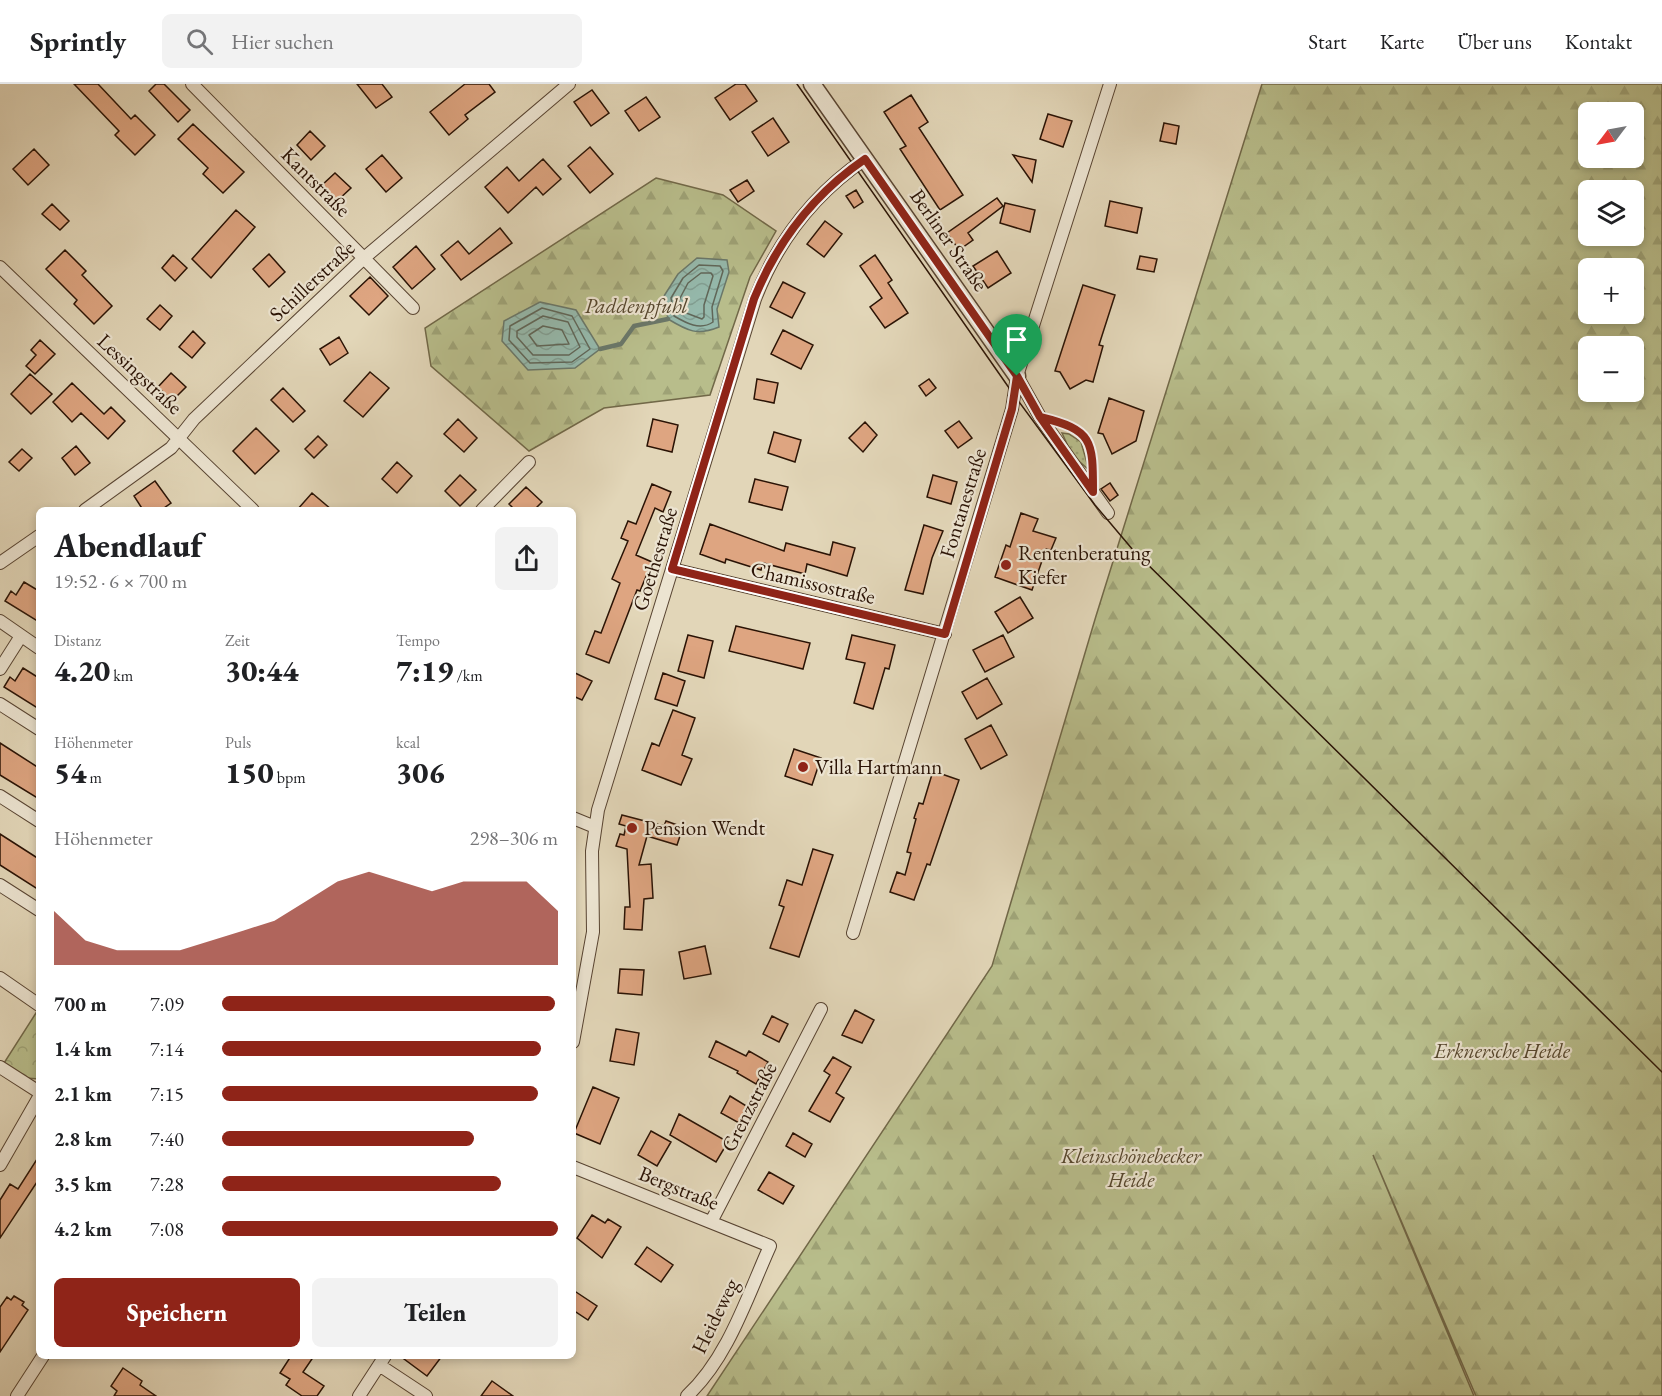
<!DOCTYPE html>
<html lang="de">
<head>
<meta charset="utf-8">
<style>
  :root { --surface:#fff; --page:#f2f2f2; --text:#202124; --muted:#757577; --line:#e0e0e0; --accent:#8f2418 }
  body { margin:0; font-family:"EB Garamond",serif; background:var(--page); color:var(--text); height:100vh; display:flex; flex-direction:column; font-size:22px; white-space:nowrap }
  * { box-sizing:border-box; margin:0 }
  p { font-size:20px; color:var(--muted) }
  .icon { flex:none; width:33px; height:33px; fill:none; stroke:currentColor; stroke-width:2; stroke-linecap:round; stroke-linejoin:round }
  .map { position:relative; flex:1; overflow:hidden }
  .sheet { position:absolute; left:36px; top:423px; width:540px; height:852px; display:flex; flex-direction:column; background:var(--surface); border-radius:9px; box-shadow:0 3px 9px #0003 }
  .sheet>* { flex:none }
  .needle { width:39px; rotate:238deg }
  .controls { position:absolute; left:1578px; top:18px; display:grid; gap:12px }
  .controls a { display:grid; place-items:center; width:66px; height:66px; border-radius:9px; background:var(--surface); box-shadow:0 3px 9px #0003; font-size:30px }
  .pin { position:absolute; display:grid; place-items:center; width:51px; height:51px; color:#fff; margin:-62px -26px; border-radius:50% 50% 50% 0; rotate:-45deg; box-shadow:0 0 6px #0007 }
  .pin .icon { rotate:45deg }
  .round { display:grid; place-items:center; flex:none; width:63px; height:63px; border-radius:9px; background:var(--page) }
  .headline { display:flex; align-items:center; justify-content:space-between; height:102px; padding:0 18px }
  h1 { font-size:33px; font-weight:800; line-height:45px }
  .figures { display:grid; grid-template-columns:repeat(3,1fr); gap:9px; height:102px; padding:6px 18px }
  .figures div { display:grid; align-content:center }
  .figures b { font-size:30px; font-weight:800 }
  .figures small { font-size:16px; font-weight:400 }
  .figures p { font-size:16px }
  .chart { height:168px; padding:12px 18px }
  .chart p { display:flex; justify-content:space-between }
  .chart svg { width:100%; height:108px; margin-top:6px; fill:var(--accent); opacity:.7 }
  .primary-button { display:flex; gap:12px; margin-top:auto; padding:12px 18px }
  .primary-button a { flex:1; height:69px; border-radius:9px; background:var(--accent); color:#fff; font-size:24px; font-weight:800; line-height:69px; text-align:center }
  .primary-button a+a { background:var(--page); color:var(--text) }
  ul { padding:0 18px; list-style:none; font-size:20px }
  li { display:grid; grid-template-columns:96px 72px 1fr; align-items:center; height:45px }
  li i { height:15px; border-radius:8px; background:var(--accent) }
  header { display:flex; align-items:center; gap:36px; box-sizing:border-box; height:84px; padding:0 30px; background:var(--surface); border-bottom:2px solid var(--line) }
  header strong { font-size:28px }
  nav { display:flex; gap:33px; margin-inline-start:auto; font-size:21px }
  .search { width:420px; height:54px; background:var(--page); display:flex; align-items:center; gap:15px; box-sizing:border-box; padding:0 21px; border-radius:9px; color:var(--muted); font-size:22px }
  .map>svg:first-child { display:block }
</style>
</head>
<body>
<header>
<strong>Sprintly</strong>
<div class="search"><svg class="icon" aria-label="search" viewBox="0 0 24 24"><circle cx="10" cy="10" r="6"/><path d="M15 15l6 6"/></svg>Hier suchen</div>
<nav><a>Start</a><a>Karte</a><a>Über uns</a><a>Kontakt</a></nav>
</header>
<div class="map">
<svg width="1662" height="1312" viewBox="0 0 1662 1312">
  <defs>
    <pattern id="grass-dots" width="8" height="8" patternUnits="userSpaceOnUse" patternTransform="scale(1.5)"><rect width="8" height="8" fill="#b8bd8b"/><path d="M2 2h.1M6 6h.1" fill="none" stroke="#9ea276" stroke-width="1.8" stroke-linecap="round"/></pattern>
    <pattern id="forest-firs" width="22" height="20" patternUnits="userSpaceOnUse" patternTransform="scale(1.5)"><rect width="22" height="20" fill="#b8bd8b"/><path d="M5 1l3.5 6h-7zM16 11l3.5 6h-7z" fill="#9ea276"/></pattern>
    <pattern id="park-crowns" width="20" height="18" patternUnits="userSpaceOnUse" patternTransform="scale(1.5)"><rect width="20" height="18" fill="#b8bd8b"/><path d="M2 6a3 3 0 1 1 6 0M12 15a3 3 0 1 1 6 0" fill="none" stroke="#9ea276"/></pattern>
    <pattern id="water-waves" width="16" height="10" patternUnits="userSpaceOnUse" patternTransform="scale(1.5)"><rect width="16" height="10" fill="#95b9ac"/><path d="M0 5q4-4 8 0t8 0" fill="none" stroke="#819e92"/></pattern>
  </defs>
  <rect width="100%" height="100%" fill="#e2d6b8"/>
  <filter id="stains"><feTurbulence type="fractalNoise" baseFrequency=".00333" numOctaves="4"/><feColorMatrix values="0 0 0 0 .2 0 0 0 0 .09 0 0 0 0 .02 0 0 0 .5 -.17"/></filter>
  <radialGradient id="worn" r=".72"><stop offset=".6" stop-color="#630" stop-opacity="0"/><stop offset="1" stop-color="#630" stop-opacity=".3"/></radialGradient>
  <!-- grass -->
  <path fill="url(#grass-dots)" stroke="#716848" stroke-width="1.5" d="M1062 349 1069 350 1081 358 1089 386 1072 371Z"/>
  <!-- forest -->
  <path fill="url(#forest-firs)" stroke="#716848" stroke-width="1.5" fill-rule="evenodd" d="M1262 0H1662V1312H1476L1373 1071 1474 1312H707L992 882 1096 532ZM1588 28H1634V74H1588ZM1588 106H1634V152H1588ZM1634 184V230H1588V184ZM1588 262H1634V308H1588Z
    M656 94 723 111 776 147 750 193 710 311 604 324 529 367 431 282 425 244Z"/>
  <!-- park -->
  <path fill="url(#park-crowns)" stroke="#716848" stroke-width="1.5" d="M36 929 39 930V995L26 994 4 979Z"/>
  <!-- water -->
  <path fill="url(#water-waves)" stroke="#6a7769" stroke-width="1.5" d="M697 174 727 176 729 188 717 225 719 243C697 252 688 247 668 235L664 212 678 190Z
    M540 218 576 226 600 265 575 284 528 286 502 257 504 237Z"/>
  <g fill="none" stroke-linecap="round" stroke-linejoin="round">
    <!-- shore -->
    <path stroke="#606658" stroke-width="1.5" d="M699 181 720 182 723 187 712 223 713 238C700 247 686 239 674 232L671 214 683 194Z
      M701 189H711L713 192 704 221V233L702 235 681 227 679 216 688 199Z
      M542 224 572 232 590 265 572 278 530 279 509 256 510 242Z
      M543 232 568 238 580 263 569 271H533L517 253V247Z
      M543 242 562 246 569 260 537 262 529 251Z"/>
    <!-- stream -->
    <path stroke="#6a7769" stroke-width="4.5" d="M600 265 621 260 634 242 668 235"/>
  </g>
  <!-- building -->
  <path fill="#dea581" stroke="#2a1305" stroke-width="1.5" d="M74 0H98L131 35 135 31 155 51 135 71 115 51 119 47Z
    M156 0H164L190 26 178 38 149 7Z
    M357 0H382L392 13 376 24Z
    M465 0H489L495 8 465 31 468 35 449 51 430 28Z
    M736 0H745L757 17 730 36 715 14Z
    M592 6 609 29 591 42 574 18Z
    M911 11 928 38 919 44 963 111 940 126 900 65 906 62 884 28Z
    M646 13 660 33 639 47 625 27Z
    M1048 30 1072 37 1063 63 1040 55Z
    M773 34 789 58 768 72 752 48Z
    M1164 39 1179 42 1176 60 1160 57Z
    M193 40 244 88 223 109 203 90 208 84 178 55Z
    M310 47 325 62 311 76 297 61Z
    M590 63 613 90 590 109 568 82Z
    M34 65 49 81 28 101 13 85Z
    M382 71 402 94 386 108 366 85Z
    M1013 71 1036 76 1032 98Z
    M543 75 561 95 543 111 536 103 508 129 485 103 507 83 519 97Z
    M335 89 351 104 337 117 321 102Z
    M747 96 754 107 738 118 730 106Z
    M856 106 863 118 854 124 846 112Z
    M997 114 1003 122 968 149 973 156 959 166 947 149Z
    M1110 117 1142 124 1137 149 1105 142Z
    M1005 119 1035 126 1030 148 1000 139Z
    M52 120 69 137 60 146 42 130Z
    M236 126 255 143 211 194 192 175Z
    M825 137 842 150 824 173 807 160Z
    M500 144 512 159 461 196 441 171 458 157 469 170Z
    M416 162 435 185 412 205 393 183Z
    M65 166 86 187 82 191 112 222 94 240 74 220 77 216 46 185Z
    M997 167 1011 189 988 204 973 182Z
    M269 170 285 188 269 203 253 185Z
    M173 171 187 184 175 197 162 184Z
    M875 171 892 196 888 199 908 229 885 244 870 223 882 214 860 182Z
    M1140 172 1157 175 1154 188 1137 185Z
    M370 193 388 212 369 231 350 212Z
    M783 198 805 209 792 234 770 223Z
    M1083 201 1115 211 1099 261 1103 262 1093 298 1086 296 1070 305 1060 288 1055 287Z
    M160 221 172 232 160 246 147 235Z
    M783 246 813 261 801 285 771 270Z
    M193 247 205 259 192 274 179 263Z
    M339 253 348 269 330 281 320 265Z
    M40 256 55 270 35 290 26 282 36 271 31 266Z
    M370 288 389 304 363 333 344 317Z
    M171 289 186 303 172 317 158 303Z
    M30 290 52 310 31 330 11 310Z
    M757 295 778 299 774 319 754 315Z
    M929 295 936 304 926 312 919 302Z
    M72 299 104 330 111 323 125 337 108 355 81 329 72 338 53 318Z
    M283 304 305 327 293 338 271 316Z
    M1109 314 1144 327 1136 357 1112 370 1103 350 1098 349Z
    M458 335 477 354 464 368 444 350Z
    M653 335 678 341 672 368 647 362Z
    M959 337 972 354 958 364 945 347Z
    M865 338 877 351 863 368 849 354Z
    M256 344 279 367 255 390 233 367Z
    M774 348 801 356 795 378 768 369Z
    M318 352 327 361 314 374 305 365Z
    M76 362 90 379 75 391 62 374Z
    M22 365 32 374 19 387 9 378Z
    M397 378 412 392 397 409 382 395Z
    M460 391 476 406 460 422 445 407Z
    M933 391 957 398 951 420 927 413Z
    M755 395 788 403 782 426 749 418Z
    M155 397 171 419 161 426H143L134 412Z
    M1110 399 1118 411 1110 417 1101 405Z
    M652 400 671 408 663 428 655 424 636 471 652 478 640 507 637 506 609 579 586 570 595 547 601 549 620 499 612 495 628 457 621 454 628 437 636 440Z
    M526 403 542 418 534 426H515L509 420Z
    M312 409 332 426H297Z
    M1021 429 1038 435 1033 447 1056 454 1051 466 1046 465 1032 506 995 493 1006 461 1010 463Z
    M710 440 784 467 786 459 830 471 833 458 855 464 847 492 807 480 805 490 763 479 761 486 726 475 725 479 700 470Z
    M924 441 943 447 932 474 923 510 905 506Z
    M24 498 39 507V538L5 517 11 507 16 511Z
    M1020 513 1033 534 1008 549 995 528Z
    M736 542 810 559 803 585 729 567Z
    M688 551 713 557 704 594 678 587Z
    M852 551 895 561 889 585 885 584 873 625 854 619 865 579 846 575Z
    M1003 551 1014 573 985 588 973 566Z
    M23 584 39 594V625L4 603 10 593 15 597Z
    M573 588 592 597 582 616 573 612Z
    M663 589 685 597 677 622 655 615Z
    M987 594 1002 620 977 635 962 608Z
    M673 626 695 634 682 671 692 675 681 701 642 686 652 659 659 662Z
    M991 641 1007 671 981 685 965 655Z
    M0 659 39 684V715L0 691Z
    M794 665 821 674 812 701 785 692Z
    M933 687 959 696 930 781 927 780 914 816 890 808 897 788 905 791 911 769 907 768 916 735 914 734 919 719 923 720Z
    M622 731 664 742 666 737 683 743 677 761 647 752 639 781 651 780 653 814 644 815 642 846 624 845 625 823H630L627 765 616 762 620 750 624 751 626 742 619 740Z
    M0 750 39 775V806L0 781Z
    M813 765 833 771 799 873 770 864 784 823 779 821 787 796 802 801Z
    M705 862 711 890 684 895 679 868Z
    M620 885 644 886 642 911 618 909Z
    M855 926 874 936 862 959 842 951Z
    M772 932 788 940 779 958 763 950Z
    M616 945 639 949 634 981 610 977Z
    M716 957 746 972 749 967 768 978 756 1000 737 989 738 987 709 973Z
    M833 973 851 983 836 1009 844 1014 830 1038 809 1027 830 991 824 987Z
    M593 1003 619 1014 600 1060 574 1049Z
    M730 1012 748 1023 739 1039 721 1029Z
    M679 1030 728 1058 716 1078 670 1051Z
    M651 1047 671 1058 657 1082 638 1071Z
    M793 1049 812 1060 805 1073 786 1062Z
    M39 1072V1095L0 1154V1116L10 1100 18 1105Z
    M769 1088 794 1102 783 1120 758 1106Z
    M592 1131 605 1139 608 1135 621 1143 602 1174 577 1154Z
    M647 1163 673 1181 661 1198 635 1180Z
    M573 1206 597 1222 588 1236 573 1226Z
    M14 1212 24 1218 22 1221 28 1226 0 1268V1223L7 1213 11 1216Z
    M291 1272H314L303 1288 324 1302 317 1312H302L286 1301 290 1295 280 1289Z
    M400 1272H442L427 1292Z
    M123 1284 142 1297 140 1301 156 1312H114L117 1307 111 1302Z
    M492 1297 513 1312H481Z"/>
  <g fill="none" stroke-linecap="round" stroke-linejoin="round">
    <!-- service casing -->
    <g stroke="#584432" stroke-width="8">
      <path id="service" d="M1044 334C1093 346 1093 357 1093 405"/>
    </g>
    <!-- minor casing -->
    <g stroke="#584432" stroke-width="14">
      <path id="minor" d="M192 0 413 224
        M0 183 253 426
        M1017 292 1040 333 1108 429
        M85 426 171 364 194 335 364 174 569 0
        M482 426 529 378
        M0 479 39 452
        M672 485 945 550
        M0 537 39 564
        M0 585 21 552
        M0 620 39 645
        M0 712 39 737
        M573 734 595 743
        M0 801 39 826
        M853 849 1012 325 1017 292 1110 0
        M0 894 39 921
        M573 958 593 848 592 767 598 726 755 215C777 158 814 110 865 75
        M0 983 39 1008
        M0 1081 39 1013
        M573 1083 770 1162C747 1213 728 1274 687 1312
        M711 1138 821 925
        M379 1281 426 1312
        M17 1312 43 1272
        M359 1312 385 1272"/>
    </g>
    <!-- tertiary casing -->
    <g stroke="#584432" stroke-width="19">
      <path id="tertiary" d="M812 0 1017 292"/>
    </g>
    <!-- service -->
    <use href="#service" stroke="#ece4d1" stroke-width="6"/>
    <!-- minor -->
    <use href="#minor" stroke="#ece4d1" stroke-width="12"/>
    <!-- tertiary -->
    <use href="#tertiary" stroke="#ece4d1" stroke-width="16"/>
    <!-- tram -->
    <path stroke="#2a1305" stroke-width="1.5" d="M797 0 1014 311 1095 421 1133 466 1662 988"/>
  </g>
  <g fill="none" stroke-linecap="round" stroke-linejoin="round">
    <!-- route casing -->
    <g stroke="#fff" stroke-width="12">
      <path id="route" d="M1017 292 865 75C814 110 777 158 754 215L672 485 945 550 1012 325 1017 292 1040 333C1093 346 1093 356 1093 408L1040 333 1017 292"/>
    </g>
    <!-- route -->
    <use href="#route" stroke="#8f2418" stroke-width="8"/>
  </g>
  <!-- markers -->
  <g fill="#8f2418" stroke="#ece4d1" stroke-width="2">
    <circle cx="1006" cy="481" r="6"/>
    <circle cx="803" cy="683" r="6"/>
    <circle cx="632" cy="744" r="6"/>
  </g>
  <g text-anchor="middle" stroke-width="4.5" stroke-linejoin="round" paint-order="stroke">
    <!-- street labels -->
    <g font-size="21" fill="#2a1305" stroke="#ece4d1">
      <text transform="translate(316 98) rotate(45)" y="7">Kantstraße</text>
      <text transform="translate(949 156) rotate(55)" y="7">Berliner Straße</text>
      <text transform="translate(312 197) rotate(-43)" y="7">Schillerstraße</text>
      <text transform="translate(140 290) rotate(43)" y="7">Lessingstraße</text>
      <text transform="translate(963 419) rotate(-73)" y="7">Fontanestraße</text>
      <text transform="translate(655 475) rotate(-73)" y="7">Goethestraße</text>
      <text transform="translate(813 499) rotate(13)" y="7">Chamissostraße</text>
      <text transform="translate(749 1023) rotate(-63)" y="7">Grenzstraße</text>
      <text transform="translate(679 1104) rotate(22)" y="7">Bergstraße</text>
      <text transform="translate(715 1232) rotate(-64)" y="7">Heideweg</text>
    </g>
    <!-- park labels -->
    <g font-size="21" font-style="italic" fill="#55462d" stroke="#ece4d1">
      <text x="636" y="229">Paddenpfuhl</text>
      <text x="1502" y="974">Erknersche Heide</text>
      <text x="1131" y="1079">Kleinschönebecker<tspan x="1131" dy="24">Heide</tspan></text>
    </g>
    <!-- poi labels -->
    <g font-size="21" fill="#2a1305" stroke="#ece4d1" text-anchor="start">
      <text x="1018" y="476">Rentenberatung<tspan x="1018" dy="24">Kiefer</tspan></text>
      <text x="815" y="690">Villa Hartmann</text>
      <text x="644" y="751">Pension Wendt</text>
    </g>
  </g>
  <rect width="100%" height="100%" filter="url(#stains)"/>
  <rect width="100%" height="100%" fill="url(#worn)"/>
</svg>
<div class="controls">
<a><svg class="needle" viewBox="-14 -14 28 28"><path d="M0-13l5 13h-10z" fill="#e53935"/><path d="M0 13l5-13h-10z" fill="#757577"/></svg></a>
<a><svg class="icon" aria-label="layers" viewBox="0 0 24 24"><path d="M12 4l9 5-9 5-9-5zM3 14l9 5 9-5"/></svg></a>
<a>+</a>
<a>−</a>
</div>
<div class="pin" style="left:1017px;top:292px;background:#1e9e55"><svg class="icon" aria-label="arrive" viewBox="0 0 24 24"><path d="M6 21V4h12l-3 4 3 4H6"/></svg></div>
<section class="sheet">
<div class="headline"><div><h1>Abendlauf</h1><p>19:52 · 6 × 700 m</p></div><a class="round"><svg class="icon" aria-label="share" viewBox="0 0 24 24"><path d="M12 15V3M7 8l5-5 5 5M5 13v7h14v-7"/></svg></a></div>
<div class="figures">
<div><p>Distanz</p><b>4.20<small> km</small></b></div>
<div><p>Zeit</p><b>30:44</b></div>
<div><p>Tempo</p><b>7:19<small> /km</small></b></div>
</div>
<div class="figures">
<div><p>Höhenmeter</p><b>54<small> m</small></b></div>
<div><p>Puls</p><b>150<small> bpm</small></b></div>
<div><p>kcal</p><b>306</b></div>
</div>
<div class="chart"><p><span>Höhenmeter</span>298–306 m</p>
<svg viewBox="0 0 160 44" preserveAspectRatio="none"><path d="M0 44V22L10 34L20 38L30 38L40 38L50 34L60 30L70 26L80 18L90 10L100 6L110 10L120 14L130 10L140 10L150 10L160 22V44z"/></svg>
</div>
<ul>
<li><b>700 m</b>7:09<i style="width:99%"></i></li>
<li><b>1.4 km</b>7:14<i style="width:95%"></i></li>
<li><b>2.1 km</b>7:15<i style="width:94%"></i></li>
<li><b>2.8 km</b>7:40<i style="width:75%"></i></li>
<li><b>3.5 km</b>7:28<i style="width:83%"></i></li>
<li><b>4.2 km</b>7:08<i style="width:100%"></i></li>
</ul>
<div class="primary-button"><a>Speichern</a><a>Teilen</a></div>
</section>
</div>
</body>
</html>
